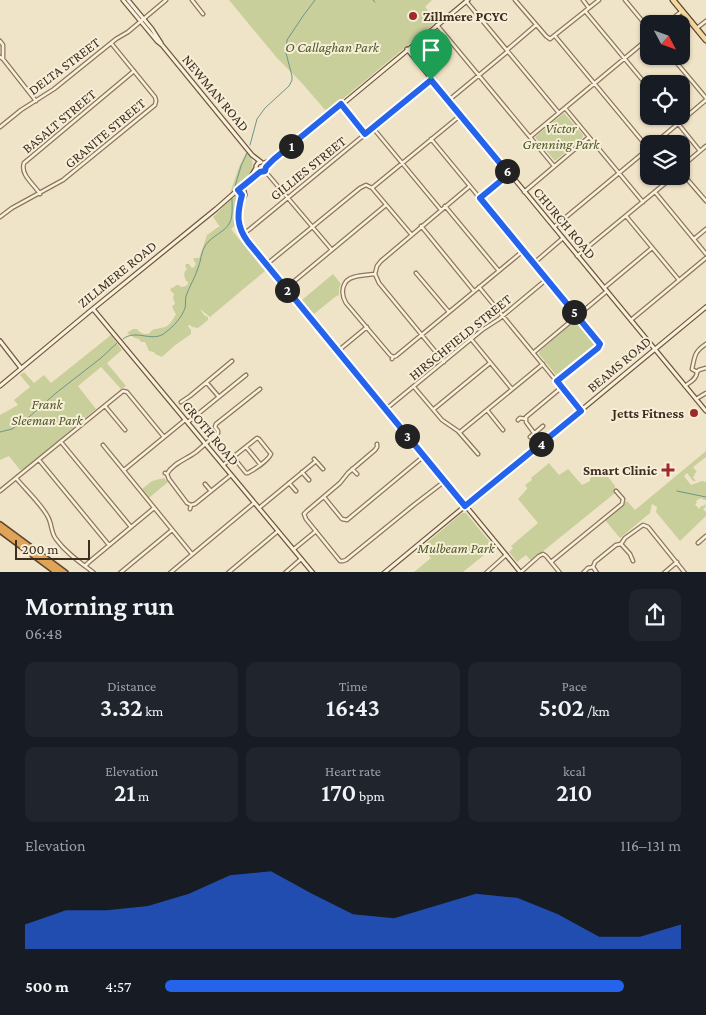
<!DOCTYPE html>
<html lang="en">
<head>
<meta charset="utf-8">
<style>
  :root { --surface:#171b24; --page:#20242c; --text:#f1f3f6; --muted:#9ea1a6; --accent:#2563eb }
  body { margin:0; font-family:"Crimson Pro",serif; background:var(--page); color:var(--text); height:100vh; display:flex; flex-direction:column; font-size:19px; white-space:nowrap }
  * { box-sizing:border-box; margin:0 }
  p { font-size:16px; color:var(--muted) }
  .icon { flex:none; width:28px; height:28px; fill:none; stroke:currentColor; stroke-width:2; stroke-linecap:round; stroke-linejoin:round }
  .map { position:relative; height:572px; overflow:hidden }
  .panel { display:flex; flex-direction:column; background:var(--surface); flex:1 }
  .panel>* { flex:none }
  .needle { width:32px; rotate:131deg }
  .fabs { position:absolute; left:640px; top:15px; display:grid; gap:10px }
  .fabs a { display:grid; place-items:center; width:50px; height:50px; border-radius:10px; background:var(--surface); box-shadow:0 1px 4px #0004; font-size:25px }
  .scale { position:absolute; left:15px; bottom:12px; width:75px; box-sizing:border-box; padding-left:5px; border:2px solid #3d2e20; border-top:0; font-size:14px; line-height:18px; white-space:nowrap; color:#3d2e20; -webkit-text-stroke:4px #f7eed8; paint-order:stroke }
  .pin { position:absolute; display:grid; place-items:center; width:42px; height:42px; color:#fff; margin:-51px -21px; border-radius:50% 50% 50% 0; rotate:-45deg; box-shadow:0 0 5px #0007 }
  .pin .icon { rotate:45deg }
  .km { position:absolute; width:25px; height:25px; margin:-12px; border-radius:50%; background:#222; color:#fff; font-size:14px; line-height:25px; text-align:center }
  .round { display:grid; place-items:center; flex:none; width:52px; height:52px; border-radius:10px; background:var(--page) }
  .summary { display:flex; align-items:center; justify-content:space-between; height:85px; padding:0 25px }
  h1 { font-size:28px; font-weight:600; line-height:38px }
  .stats { display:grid; grid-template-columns:repeat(3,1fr); gap:8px; height:85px; padding:5px 25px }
  .stats div { display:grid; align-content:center; border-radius:10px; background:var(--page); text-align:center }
  .stats b { font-size:25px; font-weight:600 }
  .stats small { font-size:14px; font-weight:400 }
  .stats p { font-size:14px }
  .chart { height:140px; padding:10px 25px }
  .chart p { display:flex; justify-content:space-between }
  .chart svg { width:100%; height:90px; margin-top:5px; fill:var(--accent); opacity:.7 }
  ul { padding:0 25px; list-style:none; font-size:16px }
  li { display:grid; grid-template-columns:80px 60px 1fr; align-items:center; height:38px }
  li i { height:12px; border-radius:6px; background:var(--accent) }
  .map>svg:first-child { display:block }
</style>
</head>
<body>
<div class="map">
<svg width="706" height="573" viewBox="0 0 706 573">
  <rect width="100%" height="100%" fill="#f0e4c8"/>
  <!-- green -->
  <path fill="#c9cf9b" d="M229 0H432L425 7 437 21 327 112 300 81 277 58Z
    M564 113 583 135 582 139 556 160H554L535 137Z
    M247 151C262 170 244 181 230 193L239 167Z
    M237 195 241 197 237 210V224L231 229 265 271 210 317 200 309 204 315 208 317V320L198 328 192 327 190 325H189L188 326 191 330V334L174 346 162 357 155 354 154 352 149 351 145 342H141L139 339 135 338 127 333 133 329H137C140 334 146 335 150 333L152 330C167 326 168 329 176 314L174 311 172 306 175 304 173 298 174 294 170 290 172 287 173 288 176 285H179L181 287 186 286 188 284V282L186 281 184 275 185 271 187 269 185 266 186 264H189L192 268 194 267 196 264 193 259 195 258H199L200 256 207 235 218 227H220L213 217 230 200Z
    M333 274 341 284 339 288V295L335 297 314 314 302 300Z
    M575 321H578L597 343 596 345 559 375 557 376 539 354 540 351Z
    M111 335 122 350 107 363 126 386 121 389 101 367 78 386 96 409 24 469 20 470 9 456 0 460V415L18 405 14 400 30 387 20 375 24 372 34 383 44 375 51 383Z
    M706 451V457L693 467 697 472 694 474 695 475 693 477 696 481H693L687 473 684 476 691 485 702 481 706 482V500H704L701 498 696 501 697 503 695 504 699 509 701 506H703L706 503 705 506 706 507 703 509 706 512V516L680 541 656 512 657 507 652 504 650 513 620 538 605 520 627 501 635 510Z
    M549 463 559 475 568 469 582 485 590 481V478L596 474 601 469 603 470 615 486V493L531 561 526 555 517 562 509 552 513 548 511 546 538 523 518 499 527 489V488L525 485 532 480 531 478Z
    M164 478 168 482 149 498 142 489 152 481Z
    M462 513H466L494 547 463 572H414L431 558 422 547Z"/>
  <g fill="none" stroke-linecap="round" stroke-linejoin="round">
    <!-- stream -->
    <path stroke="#6f938a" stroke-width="1" d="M373 0 375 2
      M250 145 257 119 265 108 289 86 292 80V76L286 53 287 40 303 16 315 0
      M234 190 241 166 247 153
      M123 339C136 328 153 344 166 332 174 326 182 317 185 308 186 304 185 300 186 296 189 287 195 278 198 268 201 261 201 252 205 246 212 235 226 232 230 222 233 216 232 206 232 199
      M0 432 12 429 29 417 56 393 101 358 117 343
      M677 491 706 497"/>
    <!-- street casing -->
    <g stroke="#8d765c" stroke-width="5">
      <path id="street" d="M192 0 203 14
        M515 0 546 36 550 39 599 0
        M583 0 589 8
        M625 0 649 29
        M466 1 559 113
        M585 11 649 88
        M666 24 682 11
        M437 25 554 166
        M697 28 706 21
        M555 36 648 148
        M0 41 3 45V59
        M671 56 706 98
        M0 57 3 59 36 101
        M449 100 507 52 508 49 536 25
        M341 104 365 134
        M565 108 643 202
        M672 116 700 151
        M0 127 21 110 54 89 116 39 128 32 166 0
        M373 128 441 210
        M530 137 649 38
        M431 139 598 341 600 344 602 345
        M654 144 706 100
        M681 167 706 146
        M265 171 332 250
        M681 172 706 201
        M372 188 461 115
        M372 188 411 234
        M524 192 589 137
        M655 192 706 254
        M40 194C34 184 20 175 24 163L134 71
        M480 198 509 174
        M445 206 499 271
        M626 216 679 280
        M0 217 12 208 63 180 155 105 156 101 155 97 111 43
        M421 226 474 291
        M554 227 648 149
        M243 234 250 229 431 80
        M694 239 706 229
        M577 256 674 176
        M534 263 563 238
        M267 264 360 188 366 185 372 188
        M416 273 449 312
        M375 274 377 266 381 261 470 186
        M375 274C368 275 361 275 354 277 342 280 340 293 346 303L390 355 393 357
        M375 274 379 283 444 362
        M479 287 581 411
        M286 288 386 205
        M604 288 652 248
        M631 320 706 258
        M471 339 512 389
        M338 351 367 327
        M533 353 607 291
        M392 359 393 357 396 356 523 251
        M697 372 692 369C695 356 694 352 706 344
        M557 381 598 348 600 344
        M207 383 219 397
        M685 386C690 382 697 379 697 372L699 370 706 368
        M414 387 442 420 458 431 478 454
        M696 399 706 393
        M181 402 190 396 232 361
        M105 406 125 430
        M386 409 482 330 499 319 547 279
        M434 409 490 363
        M487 410 503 430
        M518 420 520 418 526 419
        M188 422 246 375
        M460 432 543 364
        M534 433 526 422V417L562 387
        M530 437 543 426
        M61 442 131 527
        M377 444V447L375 450 348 473 340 483 307 511 304 514 306 519 340 561H343L346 560 415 504 445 481
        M103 445 192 554
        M246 447 260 464
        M314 459 323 469
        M39 460 109 545
        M223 465 257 438 259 439 271 454C267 462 256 468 248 473H246L234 458
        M352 469 357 474
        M124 470 185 420
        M302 472 309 480
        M165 473 167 474C173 463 187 459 196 452 203 446 211 439 218 433V431L215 427 216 424 260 389
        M167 474 169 479 187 503 191 505 190 509
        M16 478C25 489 42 505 48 517 52 524 51 533 56 539 66 553 81 563 94 573
        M289 483 296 491
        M205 484 211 491
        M0 491 123 391 127 392 164 437
        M324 497 342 519 347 520 424 456
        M191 505 195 504 231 475
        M259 508 316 461
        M698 543 706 536
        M621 544 630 554 633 561
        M294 549 316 531
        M551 562 622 504 623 499 616 491
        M85 566 89 562 154 508
        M593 567 597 573
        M521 572 539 556 543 554 546 556 560 573
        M120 573 172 530
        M170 573 254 503
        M228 573 278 531
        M285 573 301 559
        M486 573 506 555
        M583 573 588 568 593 567 595 562 616 545 621 544 625 538 643 525 648 527 685 573
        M664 573 677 562"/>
    </g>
    <!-- secondary casing -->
    <g stroke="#6f573f" stroke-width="5.5">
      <path id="secondary" d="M123 0 157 41 162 45 252 155 261 162
        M128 0 152 29 161 43
        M407 49 706 411
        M264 163 275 159 280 156 468 0
        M260 172 257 171 256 166 258 163 261 162
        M249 180 256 168
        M241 188 244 191 245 195C244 197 242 200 241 202 234 213 239 229 246 239L521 573
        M93 309 313 573
        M0 341 21 368
        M0 386 89 312 216 209 249 180 253 179 260 172 265 171 266 167 275 159
        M384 573 706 307"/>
    </g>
    <!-- primary casing -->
    <g stroke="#5b4430" stroke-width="7">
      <path id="primary" d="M673 0 706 40"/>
    </g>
    <!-- highway casing -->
    <g stroke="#5b4430" stroke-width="8">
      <path id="highway" d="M0 525 65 573
        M0 530 58 573"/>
    </g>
    <!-- street -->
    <use href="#street" stroke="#faf1dc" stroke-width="2.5"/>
    <!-- secondary -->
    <use href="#secondary" stroke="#faf1dc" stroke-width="3"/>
    <!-- primary -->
    <use href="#primary" stroke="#f3d9a0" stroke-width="4.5"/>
    <!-- highway -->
    <use href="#highway" stroke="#e0a458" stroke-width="5"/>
  </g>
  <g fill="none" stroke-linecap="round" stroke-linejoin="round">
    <!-- route casing -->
    <g stroke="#fff" stroke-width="10">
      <path id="route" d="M431 80 509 174 480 198 600 344 598 348 557 381 581 411 465 506 248 242C236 226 237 214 242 195L238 190 260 172 265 171 266 167 274 159 341 104 365 134Z"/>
    </g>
    <!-- route -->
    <use href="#route" stroke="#2563eb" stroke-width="6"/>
  </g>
  <!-- markers -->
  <g fill="#9e2a2b" stroke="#f7eed8" stroke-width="2">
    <circle cx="413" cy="16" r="5"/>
    <circle cx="694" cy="413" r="5"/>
    <path d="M665.5 462.5h5v5h5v5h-5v5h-5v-5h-5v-5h5z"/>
  </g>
  <g text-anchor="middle" stroke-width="4" stroke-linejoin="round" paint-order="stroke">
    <!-- poi labels -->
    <g font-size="14" font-weight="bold" fill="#3d2e20" stroke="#f7eed8" text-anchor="end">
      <text x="423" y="21" text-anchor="start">Zillmere PCYC</text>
      <text x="684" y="418">Jetts Fitness</text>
      <text x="657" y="475">Smart Clinic</text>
    </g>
    <!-- park labels -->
    <g font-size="14" font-style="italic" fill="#4d5a26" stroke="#f7eed8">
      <text x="332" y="52">O Callaghan Park</text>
      <text x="561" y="133">Victor<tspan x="561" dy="16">Grenning Park</tspan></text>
      <text x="47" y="409">Frank<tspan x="47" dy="16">Sleeman Park</tspan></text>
      <text x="456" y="553">Mulbeam Park</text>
    </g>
    <!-- street labels -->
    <g font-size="14" fill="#3d2e20" stroke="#f7eed8">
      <text transform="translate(64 66) rotate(-37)" y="5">DELTA STREET</text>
      <text transform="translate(216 93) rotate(50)" y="5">NEWMAN ROAD</text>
      <text transform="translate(59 121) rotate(-40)" y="5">BASALT STREET</text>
      <text transform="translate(105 133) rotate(-40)" y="5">GRANITE STREET</text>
      <text transform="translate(308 168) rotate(-39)" y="5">GILLIES STREET</text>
      <text transform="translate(565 223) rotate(50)" y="5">CHURCH ROAD</text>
      <text transform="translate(117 274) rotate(-39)" y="5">ZILLMERE ROAD</text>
      <text transform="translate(460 337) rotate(-39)" y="5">HIRSCHFIELD STREET</text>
      <text transform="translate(619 364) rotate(-40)" y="5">BEAMS ROAD</text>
      <text transform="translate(211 433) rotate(50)" y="5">GROTH ROAD</text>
    </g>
  </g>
</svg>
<div class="fabs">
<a><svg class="needle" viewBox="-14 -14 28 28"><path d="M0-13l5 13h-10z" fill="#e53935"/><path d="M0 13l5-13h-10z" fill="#9ea1a6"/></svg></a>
<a><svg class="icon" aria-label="locate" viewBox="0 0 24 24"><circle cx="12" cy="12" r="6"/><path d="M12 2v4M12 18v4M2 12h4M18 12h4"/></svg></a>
<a><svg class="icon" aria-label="layers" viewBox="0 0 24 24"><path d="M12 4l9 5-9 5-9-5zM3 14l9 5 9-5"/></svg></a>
</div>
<div class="scale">200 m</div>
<div class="pin" style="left:431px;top:80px;background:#1e9e55"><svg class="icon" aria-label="arrive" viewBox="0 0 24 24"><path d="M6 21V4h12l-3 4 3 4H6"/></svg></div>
<b class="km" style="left:291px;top:146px">1</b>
<b class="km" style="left:287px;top:290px">2</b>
<b class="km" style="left:407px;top:436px">3</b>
<b class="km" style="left:541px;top:444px">4</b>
<b class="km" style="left:574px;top:312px">5</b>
<b class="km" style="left:507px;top:171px">6</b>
</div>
<section class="panel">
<div class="summary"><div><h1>Morning run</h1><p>06:48</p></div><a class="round"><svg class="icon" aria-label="share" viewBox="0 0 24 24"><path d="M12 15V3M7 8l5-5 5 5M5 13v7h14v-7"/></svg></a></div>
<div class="stats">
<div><p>Distance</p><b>3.32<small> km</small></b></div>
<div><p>Time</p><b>16:43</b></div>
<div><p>Pace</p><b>5:02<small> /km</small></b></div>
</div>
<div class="stats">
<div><p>Elevation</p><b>21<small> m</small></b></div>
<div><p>Heart rate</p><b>170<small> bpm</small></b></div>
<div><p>kcal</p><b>210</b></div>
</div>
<div class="chart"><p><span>Elevation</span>116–131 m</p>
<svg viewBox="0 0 160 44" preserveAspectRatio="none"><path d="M0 44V32L10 25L20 25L30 23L40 17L50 8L60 6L70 17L80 27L90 29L100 23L110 17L120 19L130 27L140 38L150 38L160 32V44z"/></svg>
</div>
<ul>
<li><b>500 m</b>4:57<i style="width:89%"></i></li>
</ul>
</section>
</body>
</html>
